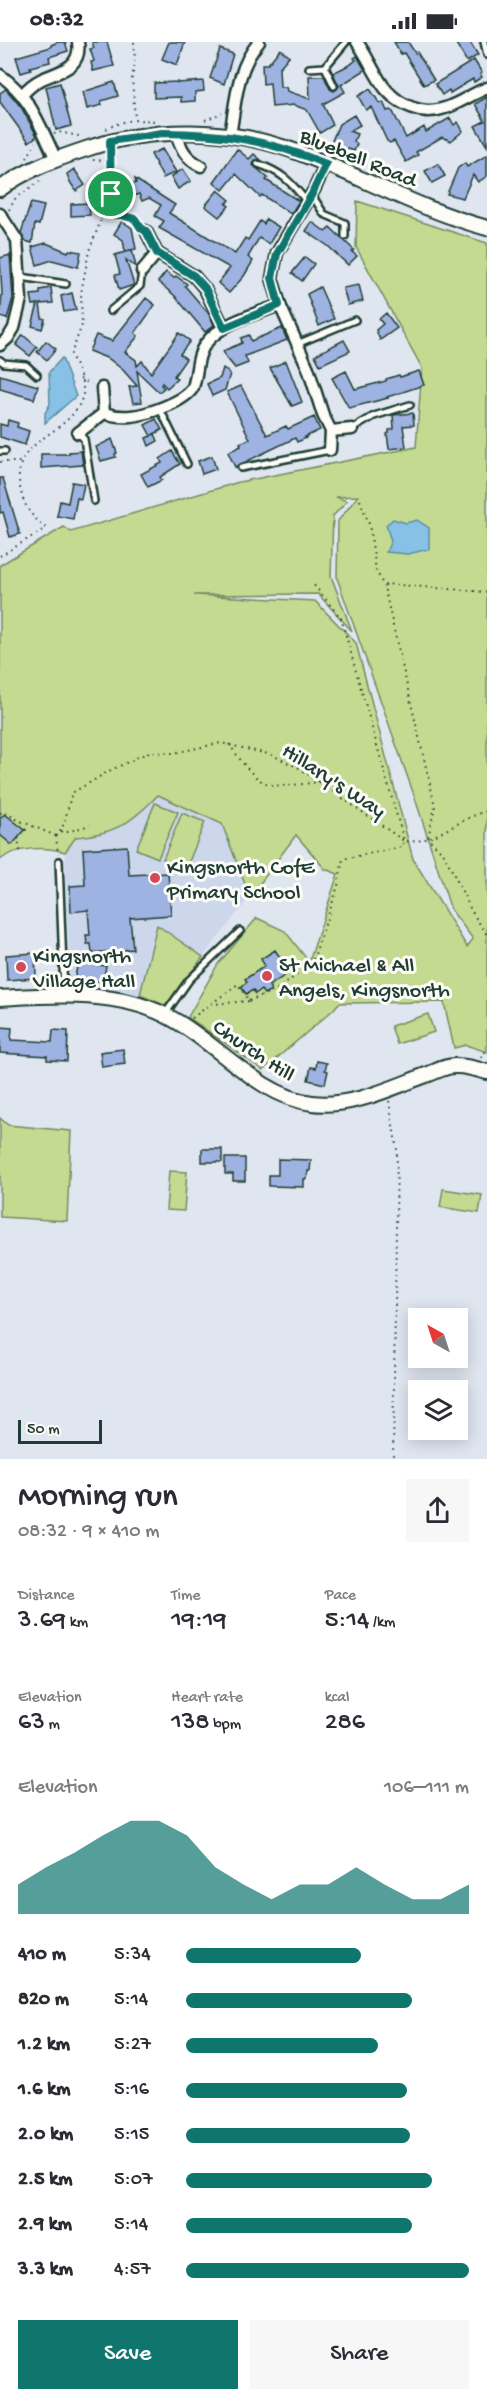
<!DOCTYPE html>
<html lang="en">
<head>
<meta charset="utf-8">
<style>
  :root { --surface:#fff; --page:#f7f7f7; --text:#2b2b33; --muted:#7c7c81; --accent:#0f766e }
  body { margin:0; font-family:"Gochi Hand",sans-serif; background:var(--page); color:var(--text); height:100vh; display:flex; flex-direction:column; font-size:22px; white-space:nowrap }
  * { box-sizing:border-box; margin:0 }
  p { font-size:20px; color:var(--muted) }
  .icon { flex:none; width:33px; height:33px; fill:none; stroke:currentColor; stroke-width:2; stroke-linecap:round; stroke-linejoin:round }
  .map { position:relative; height:1417px; overflow:hidden }
  .details { display:flex; flex-direction:column; background:var(--surface); flex:1 }
  .details>* { flex:none }
  .needle { width:39px; rotate:321deg }
  .buttons { position:absolute; left:408px; top:1266px; display:grid; gap:12px }
  .buttons a { display:grid; place-items:center; width:60px; height:60px; border-radius:0px; background:var(--surface); box-shadow:0 3px 15px #0003; font-size:30px }
  .scale { position:absolute; left:18px; bottom:15px; width:84px; box-sizing:border-box; padding-left:6px; border:3px solid #1f3d34; border-top:0; font-size:16px; line-height:21px; white-space:nowrap; color:#1f3d34; -webkit-text-stroke:4px #fdfcf7; paint-order:stroke }
  .pin { position:absolute; display:grid; place-items:center; width:51px; height:51px; color:#fff; margin:-26px; border:3px solid #fff; border-radius:50%; box-shadow:0 2px 6px #0007 }
  .round { display:grid; place-items:center; flex:none; width:63px; height:63px; border-radius:0px; background:var(--page) }
  .overview { display:flex; align-items:center; justify-content:space-between; height:102px; padding:0 18px }
  h1 { font-size:33px; font-weight:600; line-height:45px }
  .metrics { display:grid; grid-template-columns:repeat(3,1fr); gap:9px; height:102px; padding:6px 18px }
  .metrics div { display:grid; align-content:center }
  .metrics b { font-size:26px; font-weight:600 }
  .metrics small { font-size:16px; font-weight:400 }
  .metrics p { font-size:16px }
  .chart { height:168px; padding:12px 18px }
  .chart p { display:flex; justify-content:space-between }
  .chart svg { width:100%; height:108px; margin-top:6px; fill:var(--accent); opacity:.7 }
  .button { display:flex; gap:12px; margin-top:auto; padding:12px 18px }
  .button a { flex:1; height:69px; border-radius:0px; background:var(--accent); color:#fff; font-size:24px; font-weight:600; line-height:69px; text-align:center }
  .button a+a { background:var(--page); color:var(--text) }
  ul { padding:0 18px; list-style:none; font-size:20px }
  li { display:grid; grid-template-columns:96px 72px 1fr; align-items:center; height:45px }
  li i { height:15px; border-radius:8px; background:var(--accent) }
  .status { display:flex; justify-content:space-between; align-items:center; height:42px; padding:0 30px; background:var(--surface); direction:ltr }
  .status svg { height:16px; fill:currentColor }
  .map>svg:first-child { display:block }
</style>
</head>
<body>
<div class="status"><b>08:32</b><svg viewBox="0 0 49 12"><path d="M0 12V9h3v3zM5 12V6h3v6zM10 12V3h3v9zM15 12V0h3v12zM26 1h20v11H26zM47 4h2v5h-2z"/></svg></div>
<div class="map">
<svg width="487" height="1417" viewBox="0 0 487 1417">
  <rect width="100%" height="100%" fill="#e0e6f0"/>
  <filter id="ink" filterUnits="userSpaceOnUse"><feTurbulence type="fractalNoise" baseFrequency=".0167" numOctaves="2"/><feDisplacementMap in="SourceGraphic" scale="12" xChannelSelector="R" yChannelSelector="G"/><feConvolveMatrix kernelMatrix="1 2 1 2 8 2 1 2 1" color-interpolation-filters="sRGB"/></filter>
  <g filter="url(#ink)">
    <!-- built -->
    <path fill="#ccd7ec" d="M158 753 222 782 250 855 203 915 157 884 140 953 70 944 65 810 76 795 97 793 125 782Z"/>
    <!-- green -->
    <path fill="#c4da90" stroke="#728c62" stroke-width="1.5" fill-rule="evenodd" d="M357 159 487 201V1010L466 1003 454 1006 444 960 339 961 333 968 263 1028 188 975 218 922 257 876 285 889 309 920 338 832 325 827 296 793 250 855 222 782 158 753C131 781 115 792 76 795L65 810C46 804 15 805 0 818V523L64 485 71 490 239 440 416 405 422 326 356 205ZM358 454 338 479 337 536 414 753 451 868 473 897 467 905 413 817 356 601 315 559 194 553 318 552 352 589 331 534 333 474 347 459 336 455Z
      M155 761 178 770 158 816 136 807Z
      M182 771 205 780 186 827 163 817Z
      M157 883 203 915 166 964 140 953Z
      M428 972 434 990 397 1002 391 984Z
      M0 1076 8 1083 71 1089 67 1179 0 1175Z
      M169 1129 187 1130 184 1169 166 1168Z
      M443 1147 482 1153 479 1171 440 1165Z"/>
    <!-- water -->
    <path fill="#87c2e6" stroke="#5d8d9f" stroke-width="1.5" d="M62 316 76 354 45 381V371L50 362 49 330Z
      M393 477 406 481 417 478 429 486V507L408 512 386 510 391 499 386 483Z"/>
    <!-- building -->
    <path fill="#9eb3e1" stroke="#1f3d34" stroke-width="1.5" d="M58 0H65L68 9 49 15 50 20 30 25 31 28 21 31 16 15 51 5V3Z
      M92 0H107L114 24 93 29 91 20 94 19 90 7 94 6Z
      M169 0H185L177 23 162 17Z
      M394 0H408L415 11 417 10 434 38 424 43 404 11 401 12Z
      M455 0H470L478 13 467 20Z
      M220 7 233 12 224 42 210 36Z
      M280 7 289 14 279 26 280 45H286L287 49 310 57 309 34H324L330 47 334 49 339 44 333 31 351 22 356 18 354 16 357 14 365 28 341 43 345 50 323 62 333 83 320 91 307 68 294 63 272 65 270 41 263 42 262 22H268Z
      M474 18 482 31 480 32 482 35 474 40 473 37 450 51 449 48 442 53 435 42Z
      M203 39 204 49 195 50V59L181 60V55L154 56V41L178 40V41Z
      M114 40 118 54 101 59 102 63 87 67 83 50Z
      M60 41 71 84 56 88 46 45Z
      M6 47 21 65 37 94 29 100 0 60V51Z
      M370 47 380 62 383 60 387 69 390 68 393 70 406 96 424 85 426 90 450 76 454 83 458 80 463 89 451 99 442 95 416 110 418 113 406 120 394 99 390 101 387 99 371 65 366 68 358 54Z
      M487 55V104L475 84 485 79 475 62Z
      M354 73 360 83 349 89 357 92 354 99 357 102 354 109 331 101 339 82Z
      M162 107 176 130 163 136 151 112Z
      M237 107 249 117 254 112 261 118H255L253 123 268 136 266 138 299 159 291 172 262 153 260 155 236 132 223 148 214 140Z
      M487 113V134L478 140 473 133 463 156 447 152 458 126 465 121 467 125Z
      M438 122 445 134 432 141 425 129Z
      M74 127 85 143 76 149 70 140 67 132Z
      M183 127 191 139 178 147 171 135Z
      M135 137 175 163 169 171 235 212 245 196 248 198 260 179 264 182 266 177 279 185 269 202 259 196 248 215 253 219 244 234 229 251 218 241 230 226 159 186 164 179 155 174 161 163 149 156 142 159 139 152 133 154 129 143 136 141Z
      M218 148 230 158 226 162 229 164 219 175 205 164Z
      M31 161 44 164 39 183 35 182 32 201 25 199 21 191Z
      M89 161 90 173 71 174V162Z
      M122 179 132 186 136 207 125 209 123 198 114 192Z
      M312 180 326 190 330 185 354 208 352 210 357 214 348 223 328 204 306 189Z
      M46 201 68 210 69 208 81 210 78 225 52 218 37 223 32 205Z
      M132 208 136 225 126 218 134 243 119 248 115 233 120 232 115 213Z
      M10 213 13 256 7 277 0 275 2 252 0 216Z
      M305 215 314 222 302 239 292 231Z
      M166 230 174 236 176 234 187 242 185 244 209 272 214 283 205 290 174 253 158 240Z
      M359 243 363 259 348 263 343 246Z
      M320 245 334 277 319 284 307 252Z
      M51 246 53 261 40 262 42 276 45 277 42 287 32 284 38 262 33 263 31 253 40 252V248Z
      M72 251 76 268 64 270 61 254Z
      M146 256 155 263 135 291 138 294 125 310 136 318 137 324 142 319 151 331 179 291 190 299 180 312 186 317 174 334 177 337 167 346 162 341 161 343 164 346 159 350 137 329 142 360 133 361 129 345 137 344 123 328 109 317 89 309 96 293 112 299Z
      M386 271 397 286 380 298 376 288 383 282 379 277Z
      M282 286 287 298 245 314 248 321 235 326 226 315 223 309 242 301 241 296 249 293 251 299Z
      M23 293 37 305 30 314 16 303Z
      M344 298 350 309 320 323 315 313Z
      M46 299 56 307 47 318 37 310Z
      M286 319 302 360 292 364 270 326Z
      M223 326 230 332 225 348 212 354 207 342 220 336Z
      M346 329 355 347 386 339V337L399 333 400 335 419 329 424 343 387 355 388 356 349 366 332 336Z
      M0 333 38 344 34 357 0 347Z
      M241 344 267 393 286 384 288 387 314 375 320 388 305 395 306 396 297 400 295 396 235 425 228 410 241 404 240 401 250 397 227 350Z
      M413 371 414 383 403 384 406 405 389 407 387 392 389 391V388L394 387 393 373Z
      M156 377 162 388 152 393 155 392 158 399 149 404 146 396 151 394 145 383Z
      M8 378 18 381 17 385 29 389 25 403 0 395V382L7 384Z
      M112 397 117 411 115 412 116 415 101 419 96 405Z
      M81 409 83 423 41 426V412H69V410Z
      M172 409 180 422 160 435 162 438 148 445 141 432 162 421 160 417Z
      M212 414 216 427 202 432 198 419Z
      M0 436H3L20 492 10 495 3 470 0 471Z
      M72 440 84 442 81 457 77 456 73 477 57 474 60 459 68 461Z
      M5 772 25 788 12 803 0 793V776Z
      M127 804 129 833 168 831 171 873 130 876 133 907 92 911 91 902H87L86 893H90L88 868 71 870 70 844 85 843 83 807Z
      M275 908 290 930 269 944 271 948 264 952 261 948 255 952 253 948 246 952 241 945 247 940 245 937 265 924 261 917Z
      M35 911 36 936 7 938 6 913Z
      M78 920 106 924 103 940 75 935Z
      M0 985 12 986 11 998 52 1000 53 988 68 989 67 1019 47 1018V1014L0 1011Z
      M123 1007 125 1022 102 1025 100 1010Z
      M317 1019 327 1021 325 1028 328 1029 325 1042 308 1038 311 1025 316 1026Z
      M202 1107H222V1120H202Z
      M225 1116H245V1139H233V1132H225Z
      M278 1117 311 1118 310 1129H308L307 1137H304V1145L269 1144V1133H278Z"/>
    <g fill="none" stroke-linecap="round" stroke-linejoin="round">
      <!-- service casing -->
      <g stroke="#1f3d34" stroke-width="10">
        <path id="service" d="M484 0 487 13
          M325 25 334 44
          M309 26 325 25 346 0
          M258 122C282 130 291 140 307 160
          M312 153 324 172 345 181V194
          M21 235 66 242
          M110 269 140 244 142 229
          M297 302 355 278
          M0 318 4 321 26 323 37 333
          M160 367 187 422
          M352 387 374 374 410 363
          M78 391 84 397 94 459
          M0 409H5
          M241 426 330 408
          M59 819 64 951
          M165 972 189 938 240 889"/>
      </g>
      <!-- minor casing -->
      <g stroke="#1f3d34" stroke-width="15">
        <path id="minor" d="M357 0C376 26 379 54 413 66 423 70 434 70 445 66 460 61 472 52 487 46
          M0 33C32 56 39 83 56 117
          M23 52C28 46 34 41 42 37 60 29 82 26 78 0
          M176 91C181 107 186 117 201 124
          M230 93C236 60 236 27 259 0
          M326 122 314 148 277 211 272 236 280 263 308 326 323 373 331 389 330 408
          M0 172 17 198 21 257 14 286 8 296 0 303
          M146 189 157 211 194 234 205 247 224 286
          M142 229 157 211
          M104 371C113 374 121 375 131 374 146 373 187 359 193 345 198 331 196 314 206 301 222 280 256 272 280 263
          M331 389 352 387
          M78 391 104 371 102 346"/>
      </g>
      <!-- tertiary casing -->
      <g stroke="#1f3d34" stroke-width="18">
        <path id="tertiary" d="M0 147C25 128 56 117 86 107 153 84 230 85 297 110 360 134 421 168 487 186
          M0 956C54 953 115 948 165 973 214 997 257 1054 312 1061 350 1066 391 1046 426 1033 435 1030 447 1023 456 1024 466 1024 477 1027 487 1030"/>
      </g>
      <!-- path -->
      <path stroke="#1f3d34" stroke-width="2" stroke-dasharray="1.5 4.5" stroke-linecap="butt" d="M134 0 135 20 132 36 135 78
        M205 78 222 71
        M106 87C122 78 136 77 155 79
        M54 92 59 90 83 95
        M27 116 36 100
        M93 118 110 119
        M9 168 15 157 41 138
        M104 173H121L135 177 138 181
        M80 337 91 342
        M0 420H20
        M360 458 369 482 376 528 384 545
        M0 514 46 486C31 474 24 465 20 445 10 396 70 394 82 356 87 343 75 324 71 312L82 283 81 251 89 209 111 152 110 114
        M487 550 386 542 384 545 435 764 428 796 444 812 472 870 487 893
        M229 702C263 750 264 746 321 740
        M0 771 5 770 16 777 56 794
        M61 789 67 790 90 783
        M56 794C65 788 68 762 72 751L111 728 149 710 173 711 221 701 272 713 299 726 404 799C433 803 459 776 487 769
        M56 794 58 812
        M20 809 18 797 26 788 19 782 21 780
        M249 959 280 946 312 921 338 844 343 817 402 805 404 799 341 576 313 542
        M192 976 238 942 249 959 213 962
        M481 1016 487 1006
        M389 1059 397 1108 393 1417"/>
      <!-- service -->
      <use href="#service" stroke="#fdfcf7" stroke-width="5"/>
      <!-- minor -->
      <use href="#minor" stroke="#fdfcf7" stroke-width="10"/>
      <!-- tertiary -->
      <use href="#tertiary" stroke="#fdfcf7" stroke-width="14"/>
    </g>
  </g>
  <g fill="none" stroke-linecap="round" stroke-linejoin="round" filter="url(#ink)">
    <!-- route casing -->
    <g stroke="#fff" stroke-width="12">
      <path id="route" d="M162 91C224 91 268 98 326 122L312 152 277 212 272 236 279 263 224 286 205 246 194 234 157 211 146 189 141 186 135 177 121 173H103L111 152 110 99Z"/>
    </g>
    <!-- route -->
    <use href="#route" stroke="#0f766e" stroke-width="8"/>
  </g>
  <!-- markers -->
  <g fill="#d1495b" stroke="#fdfcf7" stroke-width="2">
    <circle cx="155" cy="836" r="6"/>
    <circle cx="21" cy="925" r="6"/>
    <circle cx="267" cy="934" r="6"/>
  </g>
  <g text-anchor="middle" stroke-width="6" stroke-linejoin="round" paint-order="stroke">
    <!-- street labels -->
    <g font-size="22" fill="#1f3d34" stroke="#fdfcf7">
      <text transform="translate(359 114) rotate(22)" y="8">Bluebell Road</text>
      <text transform="translate(335 737) rotate(33)" y="8">Hillary's Way</text>
      <text transform="translate(255 1007) rotate(34)" y="8">Church Hill</text>
    </g>
    <!-- poi labels -->
    <g font-size="22" fill="#1f3d34" stroke="#fdfcf7" text-anchor="start">
      <text x="167" y="831">Kingsnorth CofE<tspan x="167" dy="25">Primary School</tspan></text>
      <text x="33" y="920">Kingsnorth<tspan x="33" dy="25">Village Hall</tspan></text>
      <text x="279" y="929">St Michael &amp; All<tspan x="279" dy="25">Angels, Kingsnorth</tspan></text>
    </g>
  </g>
</svg>
<div class="buttons">
<a><svg class="needle" viewBox="-14 -14 28 28"><path d="M0-13l5 13h-10z" fill="#e53935"/><path d="M0 13l5-13h-10z" fill="#7c7c81"/></svg></a>
<a><svg class="icon" aria-label="layers" viewBox="0 0 24 24"><path d="M12 4l9 5-9 5-9-5zM3 14l9 5 9-5"/></svg></a>
</div>
<div class="scale">50 m</div>
<div class="pin" style="left:111px;top:152px;background:#1e9e55"><svg class="icon" aria-label="arrive" viewBox="0 0 24 24"><path d="M6 21V4h12l-3 4 3 4H6"/></svg></div>
</div>
<section class="details">
<div class="overview"><div><h1>Morning run</h1><p>08:32 · 9 × 410 m</p></div><a class="round"><svg class="icon" aria-label="share" viewBox="0 0 24 24"><path d="M12 15V3M7 8l5-5 5 5M5 13v7h14v-7"/></svg></a></div>
<div class="metrics">
<div><p>Distance</p><b>3.69<small> km</small></b></div>
<div><p>Time</p><b>19:19</b></div>
<div><p>Pace</p><b>5:14<small> /km</small></b></div>
</div>
<div class="metrics">
<div><p>Elevation</p><b>63<small> m</small></b></div>
<div><p>Heart rate</p><b>138<small> bpm</small></b></div>
<div><p>kcal</p><b>286</b></div>
</div>
<div class="chart"><p><span>Elevation</span>106–111 m</p>
<svg viewBox="0 0 160 44" preserveAspectRatio="none"><path d="M0 44V32L10 25L20 19L30 12L40 6L50 6L60 12L70 25L80 32L90 38L100 32L110 32L120 25L130 32L140 38L150 38L160 32V44z"/></svg>
</div>
<ul>
<li><b>410 m</b>5:34<i style="width:62%"></i></li>
<li><b>820 m</b>5:14<i style="width:80%"></i></li>
<li><b>1.2 km</b>5:27<i style="width:68%"></i></li>
<li><b>1.6 km</b>5:16<i style="width:78%"></i></li>
<li><b>2.0 km</b>5:15<i style="width:79%"></i></li>
<li><b>2.5 km</b>5:07<i style="width:87%"></i></li>
<li><b>2.9 km</b>5:14<i style="width:80%"></i></li>
<li><b>3.3 km</b>4:57<i style="width:100%"></i></li>
</ul>
<div class="button"><a>Save</a><a>Share</a></div>
</section>
</body>
</html>
